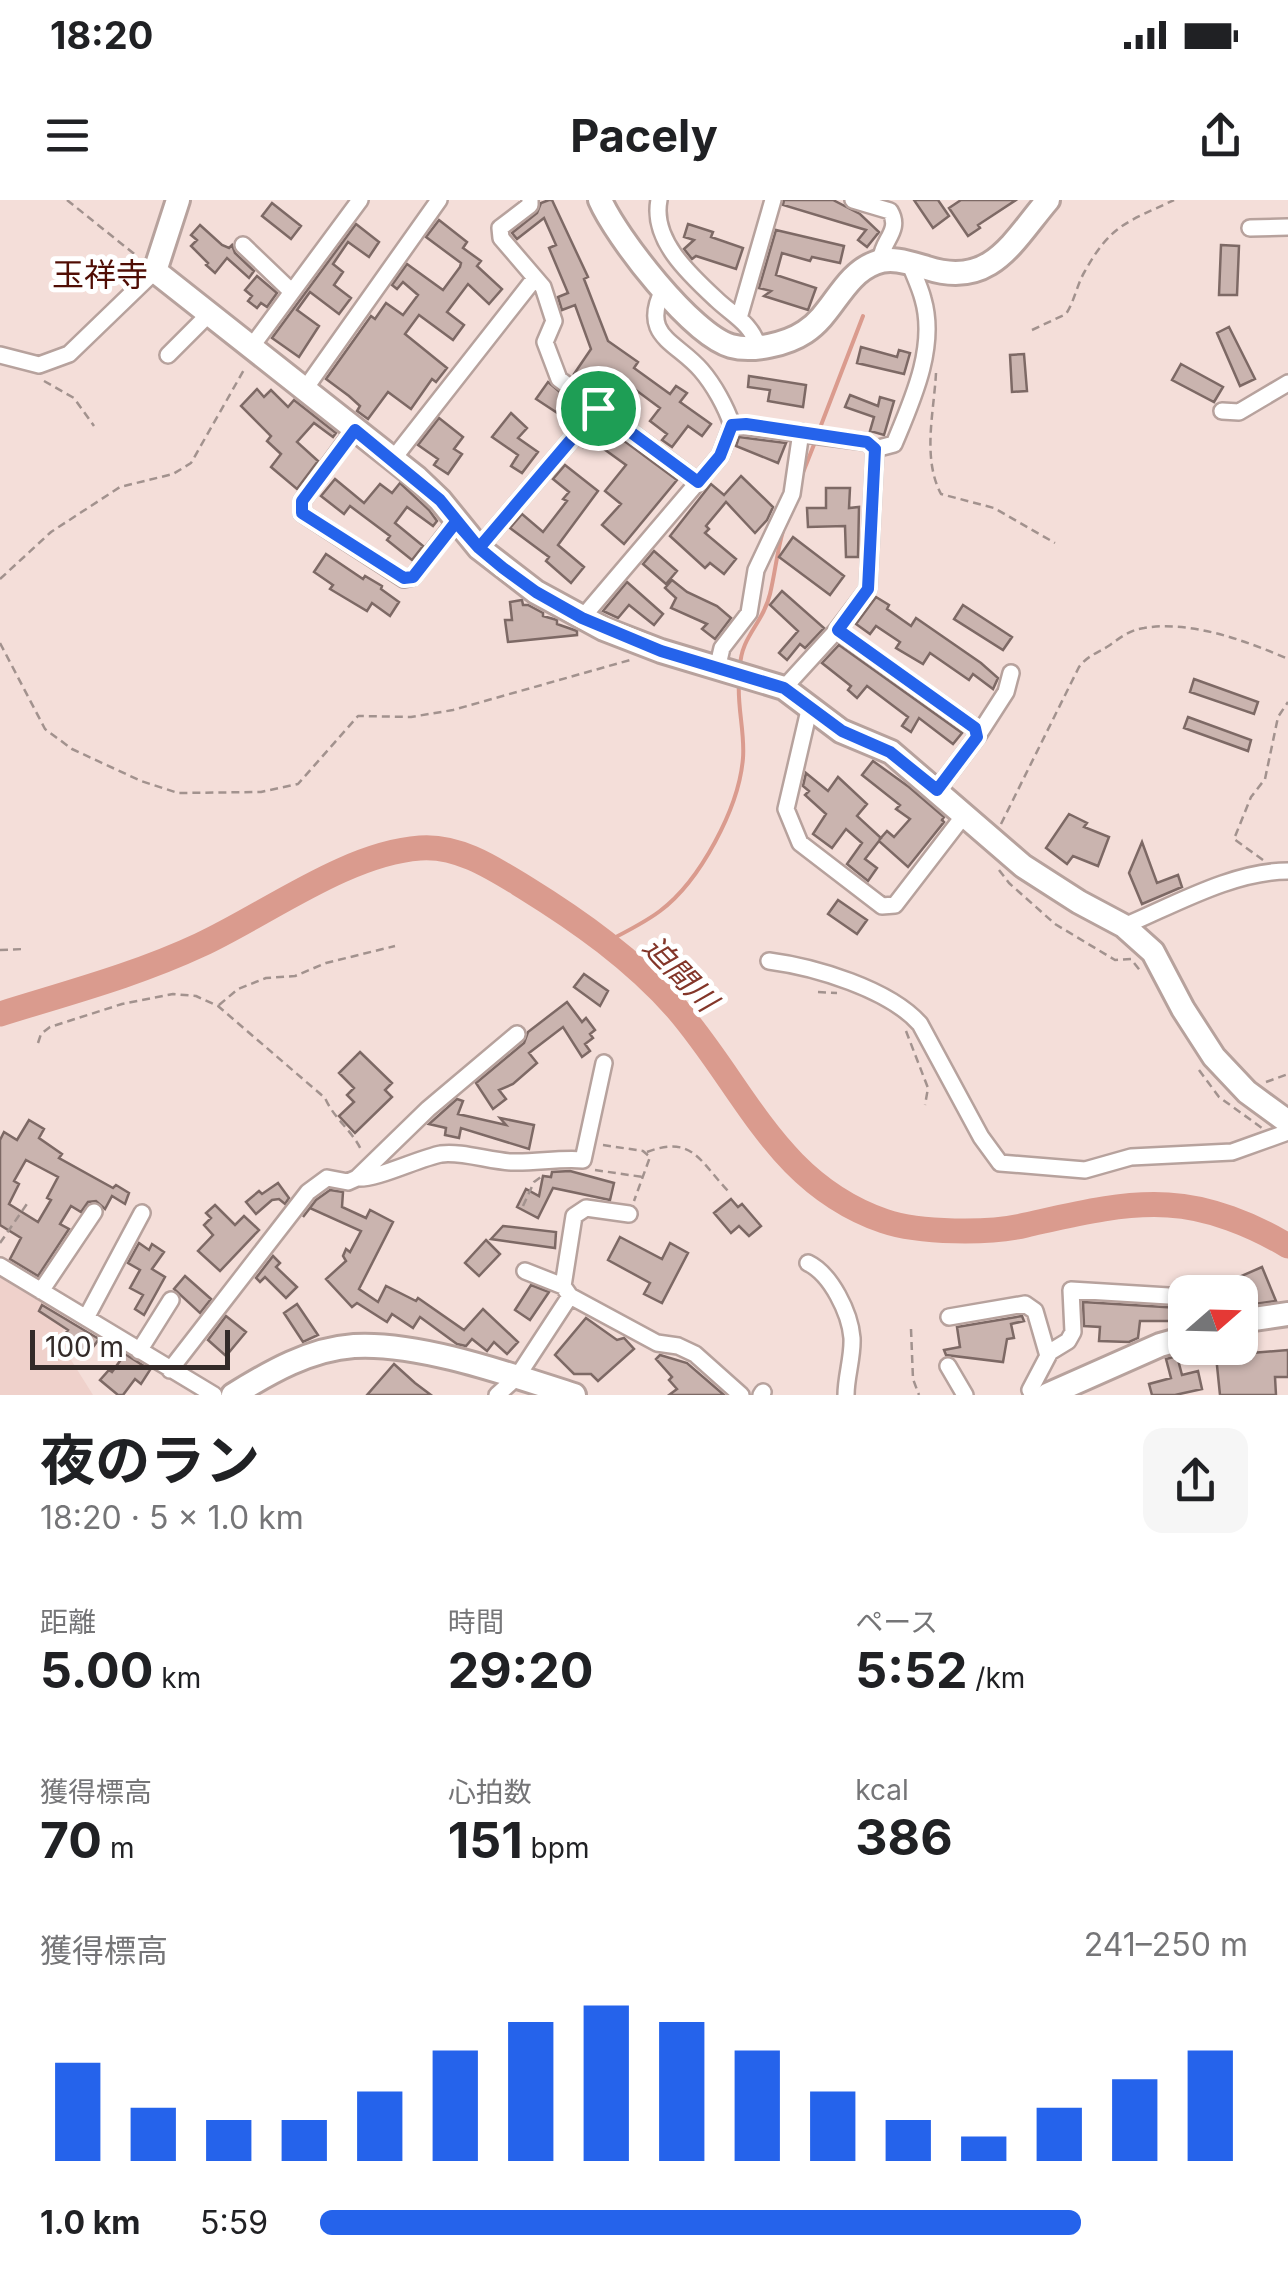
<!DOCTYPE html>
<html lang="ja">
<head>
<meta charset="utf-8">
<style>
  :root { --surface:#fff; --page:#f6f6f6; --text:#202124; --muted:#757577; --accent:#2563eb }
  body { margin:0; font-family:Inter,"Noto Sans JP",sans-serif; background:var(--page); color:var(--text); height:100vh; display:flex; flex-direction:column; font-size:38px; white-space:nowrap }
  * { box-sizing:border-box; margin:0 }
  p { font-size:32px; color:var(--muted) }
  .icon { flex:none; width:55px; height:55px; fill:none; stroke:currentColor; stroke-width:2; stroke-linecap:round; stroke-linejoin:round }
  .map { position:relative; height:1195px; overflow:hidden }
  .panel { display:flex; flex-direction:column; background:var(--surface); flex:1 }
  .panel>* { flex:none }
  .needle { width:65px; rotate:70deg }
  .buttons { position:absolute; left:1168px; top:1075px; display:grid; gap:20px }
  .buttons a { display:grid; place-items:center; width:90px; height:90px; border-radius:20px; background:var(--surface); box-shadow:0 2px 8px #0004; font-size:50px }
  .scale { position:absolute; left:30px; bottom:25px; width:200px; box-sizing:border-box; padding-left:10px; border:5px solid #332a28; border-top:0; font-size:28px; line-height:35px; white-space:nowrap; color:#332a28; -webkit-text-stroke:8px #fff; paint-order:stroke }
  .pin { position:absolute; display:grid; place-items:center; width:85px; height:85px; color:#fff; margin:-42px; border:5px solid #fff; border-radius:50%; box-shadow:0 2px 10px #0007 }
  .round { display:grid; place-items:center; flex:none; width:105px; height:105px; border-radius:20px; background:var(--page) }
  .summary { display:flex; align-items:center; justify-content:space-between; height:170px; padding:0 40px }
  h1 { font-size:55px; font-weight:700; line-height:75px }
  .stats { display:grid; grid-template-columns:repeat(3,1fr); gap:15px; height:170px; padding:10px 40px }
  .stats div { display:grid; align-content:center }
  .stats b { font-size:50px; font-weight:700 }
  .stats small { font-size:28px; font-weight:400 }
  .stats p { font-size:28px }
  .chart { height:280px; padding:20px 40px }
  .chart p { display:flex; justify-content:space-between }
  .chart svg { width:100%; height:180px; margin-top:10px; stroke:var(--accent); stroke-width:6 }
  ul { padding:0 40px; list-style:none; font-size:32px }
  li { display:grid; grid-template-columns:160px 120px 1fr; align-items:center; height:75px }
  li i { height:25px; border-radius:12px; background:var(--accent) }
  .status { display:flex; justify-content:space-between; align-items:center; height:70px; padding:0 50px; background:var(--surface); direction:ltr }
  .status svg { height:28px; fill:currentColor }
  header { display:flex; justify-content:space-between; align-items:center; height:130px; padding:0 40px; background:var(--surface); font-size:45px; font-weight:700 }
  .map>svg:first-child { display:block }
</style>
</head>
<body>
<div class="status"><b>18:20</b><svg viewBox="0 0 49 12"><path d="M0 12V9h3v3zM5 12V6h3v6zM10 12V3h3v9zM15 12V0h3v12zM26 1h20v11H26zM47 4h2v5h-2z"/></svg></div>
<header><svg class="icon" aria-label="menu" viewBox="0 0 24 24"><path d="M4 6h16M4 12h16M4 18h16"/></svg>Pacely<svg class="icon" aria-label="share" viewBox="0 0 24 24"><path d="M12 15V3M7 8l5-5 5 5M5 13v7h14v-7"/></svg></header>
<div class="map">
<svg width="1288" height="1195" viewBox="0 0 1288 1195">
  <rect width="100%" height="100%" fill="#f4ded9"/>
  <!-- built -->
  <path fill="#efd1cb" d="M0 1073 72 1117 62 1132 61 1144 93 1195H0Z"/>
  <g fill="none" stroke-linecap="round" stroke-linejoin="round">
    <!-- stream -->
    <path stroke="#da9b8e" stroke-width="4" d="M818 233 863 116
      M802 275 815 242
      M740 467C741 436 763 424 770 394 775 373 777 352 783 331
      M606 742C624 733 644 723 660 711 700 681 739 608 743 558 745 532 737 507 739 481"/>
    <!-- river -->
    <path stroke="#da9b8e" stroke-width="25" d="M0 814C67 793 136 775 200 745 265 715 347 653 420 648 458 645 493 668 524 687 579 721 634 760 677 809 745 888 777 984 884 1021 919 1033 989 1034 1026 1025 1071 1015 1121 1002 1168 1005 1209 1007 1253 1025 1288 1046"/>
  </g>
  <!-- building -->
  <path fill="#cab4af" stroke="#7d6965" stroke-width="2.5" fill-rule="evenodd" d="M549 0H552L588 77 584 79 608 141 638 162 634 168 670 194 676 186 687 193 680 202 711 224 702 236 688 226 672 247 662 240 667 234 650 221 660 208 617 176 613 183 596 172 588 184 574 174 591 149 575 105 562 110 558 97 568 93 549 48 556 45 544 18 517 39 512 33 537 13 541 3Z
    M784 0H833L860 14 879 32 867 47 858 40 866 30 783 5Z
    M914 0H938L949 16 933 28Z
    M961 0H1016L978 25 980 28 968 36 949 8Z
    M272 3 301 26 291 39 262 16Z
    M439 20 467 42 463 48 481 61 477 66 502 89 489 104 468 84 447 112 464 125 453 140 419 115 405 134 447 168 436 182 432 179 411 209 388 192 368 219 357 211 360 206 349 196 326 179 371 116 375 119 386 103 403 115 418 95 403 82 397 89 392 85 407 64 443 90 460 67 461 63 426 37Z
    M356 24 379 42 369 57 348 42 333 64 343 72 334 85 351 98 339 114 310 92 297 110 319 126 299 157 272 138Z
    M688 24 713 32 711 37 743 48 736 69 696 56 692 59 684 49 694 40 684 37Z
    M200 25 222 45 229 48 232 45 235 53 254 71 249 78 227 58 215 73 206 65 208 63 191 46 197 40 191 35Z
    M776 30 844 46 840 63 812 57 810 61 782 53 776 75 816 88 808 110 764 96 771 91 759 88Z
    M1221 45 1239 46 1237 95H1219Z
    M257 76 277 93 267 107 261 103 257 108 248 101 252 96 245 90Z
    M1229 127 1255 179 1240 186 1217 133Z
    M861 147 897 157 899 150 910 153 904 174 857 163Z
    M1024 154 1027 191 1012 192 1010 155Z
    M1181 164 1223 187 1214 202 1172 180Z
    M749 176 806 185 803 207 768 201 770 190 748 187Z
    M548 182 572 202 562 216 536 199Z
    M257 189 264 197 271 190 288 207 294 200 336 233 333 237 314 223 297 242 318 261 297 289 271 267 281 254 267 241 271 236 241 206Z
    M850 195 878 206 880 197 894 201 884 235 870 231 874 217 845 207Z
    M511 213 527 228 518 238 538 252 522 273 511 266 518 255 492 237Z
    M439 218 463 237 454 249 462 254 448 274 434 265 438 259 418 245Z
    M600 223 677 280 624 344 602 325 621 304 605 291 626 265 590 239 583 247 581 245Z
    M739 237 786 243 778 263 736 246Z
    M565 265 598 291 558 345 584 367 571 383 546 361 549 357 510 328 522 314 543 332 567 301 563 299 569 292 553 279Z
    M741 276 773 307 767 320 755 333 726 302 706 326 709 329 705 333 736 359 724 374 710 363 705 368 670 336 711 284 724 295Z
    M335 279 364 303 380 284 392 293 400 283 429 310 437 321 433 326 407 307 395 323 423 346 412 360 387 340 390 336 350 306 344 314 321 296Z
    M826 288H850L849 308 859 307 858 357H846L845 326 808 327 807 308H826Z
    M793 337 844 376 830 395 779 357Z
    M654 351 677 371 666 384 643 364Z
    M326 354 363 379 365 376 382 386 381 389 399 402 390 416 372 403 367 411 330 389 333 385 314 372Z
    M672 380 687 392 717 406 731 418 715 439 702 429 707 424 671 408 676 398 665 388Z
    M627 382 663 414 654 425 629 405 618 418 603 411Z
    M782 391 824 428 805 448 800 444 787 460 779 453 798 431 770 405Z
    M876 397 889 405 887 409 911 426 916 418 981 463 998 478 993 489 973 474 969 480 930 453 923 464 896 448 900 442 876 426 870 434 856 424Z
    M522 400 523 405H528L543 413V416L557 420V424L577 431V435L508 442 505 420H512L510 402Z
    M963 405 1012 437 1003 450 954 419Z
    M839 445 962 533 953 544 919 518 911 532 902 526 908 517 867 486 857 498 848 490 851 486 822 463Z
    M1194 479 1258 502 1254 514 1190 492Z
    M1188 517 1251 540 1248 551 1184 528Z
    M873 561 909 587 944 617 942 620 944 622 908 667 879 641 865 659 877 668 868 681 847 664 862 643 846 629 832 648 813 634 826 614 805 595 809 591 803 586 806 573 828 591 838 577 867 604 857 616 881 638 879 640 887 631 894 637 910 619 896 609 900 605 862 575Z
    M1069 614 1087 623 1084 627 1109 637 1098 666 1073 656 1067 664 1046 648Z
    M1142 642 1157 683 1178 675 1182 687 1142 704 1129 673Z
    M838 700 867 720 857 734 828 714Z
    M584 774 608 791 600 806 574 787Z
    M567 802 582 822 586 818 595 830 590 834 593 838 585 844 590 851 582 857 563 827 529 853 537 863 513 884 499 890 506 899 493 909 476 883 524 843 528 832Z
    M360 852 392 883 385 890 392 897 355 933 339 916 354 902 347 895 354 888 339 873Z
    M457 899 463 901 458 914 506 925 500 918 534 925 529 949 461 928 459 938 445 935 446 928 429 924Z
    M29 920 44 929 39 938 62 954 59 958 113 988 116 985 129 993 125 1004 112 996 105 1009 96 1001 88 1002 81 1012 71 1006 60 1024 69 1029 38 1076 10 1059 21 1038 0 1025V940L4 932 17 940ZM26 960 58 977 47 998 51 1000 38 1022 9 1004 19 984 14 981Z
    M570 971 614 983 610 1000 553 988 538 1018 517 1007 526 989 539 996 543 976 551 977 552 972Z
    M278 983 289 998 285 1004 279 999 272 1000 256 1014 246 1002 259 991 262 994Z
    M330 990 343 992 342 1007 366 1018 370 1010 393 1022 359 1089 378 1102 386 1086 416 1101 418 1098 464 1130 483 1109 518 1142 507 1154 494 1142 487 1151 472 1139 466 1146 457 1144 420 1117 413 1128 392 1114 387 1122 357 1103 352 1107 326 1079 346 1061 343 1056 346 1049 350 1052 361 1031 310 1008 303 1017 316 1000Z
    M731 999 738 1007 742 1004 761 1026 749 1036 739 1026 731 1033 714 1013Z
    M215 1005 235 1025 244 1016 259 1030 220 1071 198 1051 213 1035 204 1025 211 1018 206 1013Z
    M503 1026 556 1032 555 1048 491 1039Z
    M620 1037 662 1059 670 1043 688 1053 662 1103 644 1094 650 1083 608 1060Z
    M486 1040 500 1054 479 1076 465 1063Z
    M139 1043 149 1050 152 1044 164 1052 152 1069 165 1077 144 1115 135 1109 143 1095 130 1088 140 1070 128 1063Z
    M273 1056 280 1063 276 1067 297 1087 286 1098 265 1077 260 1082 256 1078Z
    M1262 1067 1276 1101 1240 1106V1092H1205Z
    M185 1076 211 1099 200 1113 174 1089Z
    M531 1085 549 1092 530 1120 515 1110Z
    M1083 1102 1180 1108V1121H1140L1138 1138 1129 1142 1099 1141 1100 1127 1084 1126Z
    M297 1104 318 1135 303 1142 284 1113Z
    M42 1105 99 1139 87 1155 62 1139 68 1130 39 1111Z
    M226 1116 246 1132 226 1156 208 1140Z
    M1022 1116 1024 1121 1011 1124 1014 1138 1007 1139 1003 1162 946 1155 944 1150 960 1147 957 1127Z
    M586 1118 617 1140 624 1138 634 1149 598 1181 591 1174H574L555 1155Z
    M1288 1150V1177H1275L1276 1195H1220L1216 1156Z
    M125 1154 150 1170 141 1184 135 1179 123 1195H118L100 1180 109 1170 112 1172Z
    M660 1155 687 1163 724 1195H669L677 1189 669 1180 672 1177 656 1159Z
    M1177 1156 1182 1175 1198 1171 1202 1189 1175 1195H1152L1149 1184 1171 1178 1166 1159Z
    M394 1164 415 1183 431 1195H367Z"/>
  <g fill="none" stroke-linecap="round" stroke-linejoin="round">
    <!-- street casing -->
    <g stroke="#b7a29d" stroke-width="20">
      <path id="street" d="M530 0V5L500 28 501 38 543 87 554 121 545 142 559 179 698 282
        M659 0C651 40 690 75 717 100 733 115 752 124 758 147
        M853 0 890 11C902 31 881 41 881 60
        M1250 28 1288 27
        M243 45 292 92
        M739 118 773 0
        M252 146 360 0
        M0 155 39 165 69 154 155 71
        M168 155 210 113
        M305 189 439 0
        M1222 211 1239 212 1288 183
        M732 225 867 242 875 249 894 244C912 201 937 147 923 99 920 87 914 75 909 62
        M355 229 302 301V313L404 379 413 377 455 322
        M393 259 535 78
        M479 348 598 208
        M582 418 720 256 732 225C726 207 714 185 701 170 676 141 639 136 664 88
        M837 430 975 528 977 537 937 590
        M717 469 722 448 749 413 756 370 792 294 801 232
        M784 488 837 430 868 389 875 249
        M810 506 786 609 800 643 882 706 895 705 965 614
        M977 537 1006 492 1011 473
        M1124 726C1174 705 1233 671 1288 671
        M769 761C815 767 889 789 920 824L981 937 1000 963 1085 970 1131 957 1232 952 1288 932
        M357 978C376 980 419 958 441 954 461 951 490 961 511 962 536 963 558 958 583 960L604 863
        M629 1014 586 1008 574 1016 563 1086 570 1096 657 1143 678 1146 695 1154 741 1195
        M808 1063C831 1074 850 1113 852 1138 853 1157 846 1176 846 1195
        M0 1066 214 1195
        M525 1071 563 1086
        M41 1091 94 1012
        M949 1117 1025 1104 1035 1111 1048 1156
        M86 1118 142 1013
        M139 1151 171 1100
        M948 1166 965 1195
        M170 1170 308 992 327 978 348 982 357 978 428 909 517 834
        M497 1195 517 1177 570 1096
        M761 1195 763 1192
        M1033 1195 1030 1190 1050 1152 1068 1141 1073 1132 1071 1090 1185 1097"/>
    </g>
    <!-- secondary casing -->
    <g stroke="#b7a29d" stroke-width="28">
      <path id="secondary" d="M178 0 155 71 417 278 440 300 479 348 536 392 604 429 661 451 784 488 841 531 891 552 1023 666 1079 702 1124 726 1153 752 1183 809 1214 857 1247 892 1288 922
        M600 0C616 37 692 135 731 146 753 152 787 144 805 132 833 114 843 75 875 63 891 56 910 63 927 68 991 89 1013 41 1048 0
        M1240 1121 1288 1114
        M233 1195C270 1172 310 1149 354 1146 419 1142 511 1175 574 1195
        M1047 1195 1160 1145 1185 1138"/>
    </g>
    <!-- path -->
    <path stroke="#a2928e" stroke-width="2.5" stroke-dasharray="8 5" stroke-linecap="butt" d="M67 0 138 57
      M1032 130 1066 114C1075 100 1077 84 1085 71 1111 24 1128 22 1174 0
      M936 173C934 212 922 258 941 294L994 308 1055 343
      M44 181 74 198 94 226
      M0 379 51 332 120 287 173 274 191 263 245 168
      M0 443 45 529 72 549 141 581 178 593 261 592 298 584 358 516 411 517 453 510 630 460
      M1001 624 1079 467C1088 455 1098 453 1110 445 1121 437 1130 430 1144 428 1190 420 1247 441 1288 459
      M1263 660 1234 639 1251 597 1265 579 1278 517 1288 502
      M999 670 1009 683 1055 724 1115 760 1131 759 1142 773
      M0 750 24 749
      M818 792 837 793
      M219 805 238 789 266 778 295 776 326 763 395 746
      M906 831 928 888 925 905
      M38 843 41 834 50 827 122 804 173 794 196 796 218 806 325 898C334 919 354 932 362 952
      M1199 870 1219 897 1262 928
      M1266 882 1288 874
      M603 945 643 951 650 957 634 1001
      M647 952C692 935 699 960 728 991
      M595 970 643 977
      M523 1006 534 982 541 977
      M0 1043 29 1001
      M911 1129 913 1179 919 1195"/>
    <!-- street -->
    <use href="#street" stroke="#fff" stroke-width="15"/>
    <!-- secondary -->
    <use href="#secondary" stroke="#fff" stroke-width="22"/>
  </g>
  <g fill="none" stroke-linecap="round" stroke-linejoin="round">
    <!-- route casing -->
    <g stroke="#fff" stroke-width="20">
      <path id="route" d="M598 208 479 348 440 300 355 230 302 301V313L404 378 413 377 456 322 479 348 503 368 536 392 582 418 661 451 784 488 842 531 890 552 937 590 977 537 975 528 838 430 868 389 875 249 867 242 746 224 732 225 720 256 698 282 598 208"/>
    </g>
    <!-- route -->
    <use href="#route" stroke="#2563eb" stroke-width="12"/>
  </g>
  <g text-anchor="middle" stroke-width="10" stroke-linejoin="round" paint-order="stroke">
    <!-- water labels -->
    <g font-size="30" font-style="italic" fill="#833629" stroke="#fff">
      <text transform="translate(680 774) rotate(46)" y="10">迫間川</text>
    </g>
    <!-- quarter labels -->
    <g font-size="32" fill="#500d04" stroke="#fff">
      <text x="100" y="86">玉祥寺</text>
    </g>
  </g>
</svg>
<div class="buttons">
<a><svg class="needle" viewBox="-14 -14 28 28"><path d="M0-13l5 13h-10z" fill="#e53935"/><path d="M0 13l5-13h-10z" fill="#757577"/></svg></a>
</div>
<div class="scale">100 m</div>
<div class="pin" style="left:598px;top:208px;background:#1e9e55"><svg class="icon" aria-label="arrive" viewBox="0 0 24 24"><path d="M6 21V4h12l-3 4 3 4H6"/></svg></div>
</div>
<section class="panel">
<div class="summary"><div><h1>夜のラン</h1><p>18:20 · 5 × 1.0 km</p></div><a class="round"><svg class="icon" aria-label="share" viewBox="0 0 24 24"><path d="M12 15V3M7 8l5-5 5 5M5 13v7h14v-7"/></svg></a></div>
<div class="stats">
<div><p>距離</p><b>5.00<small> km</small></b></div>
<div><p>時間</p><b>29:20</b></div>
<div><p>ペース</p><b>5:52<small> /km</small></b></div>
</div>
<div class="stats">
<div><p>獲得標高</p><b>70<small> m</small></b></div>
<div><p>心拍数</p><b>151<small> bpm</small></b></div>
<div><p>kcal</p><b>386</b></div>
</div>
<div class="chart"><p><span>獲得標高</span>241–250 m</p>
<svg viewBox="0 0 160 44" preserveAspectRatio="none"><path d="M5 44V20M15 44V31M25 44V34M35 44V34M45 44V27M55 44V17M65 44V10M75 44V6M85 44V10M95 44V17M105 44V27M115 44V34M125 44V38M135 44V31M145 44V24M155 44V17"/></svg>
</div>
<ul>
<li><b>1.0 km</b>5:59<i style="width:82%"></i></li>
</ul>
</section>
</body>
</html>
